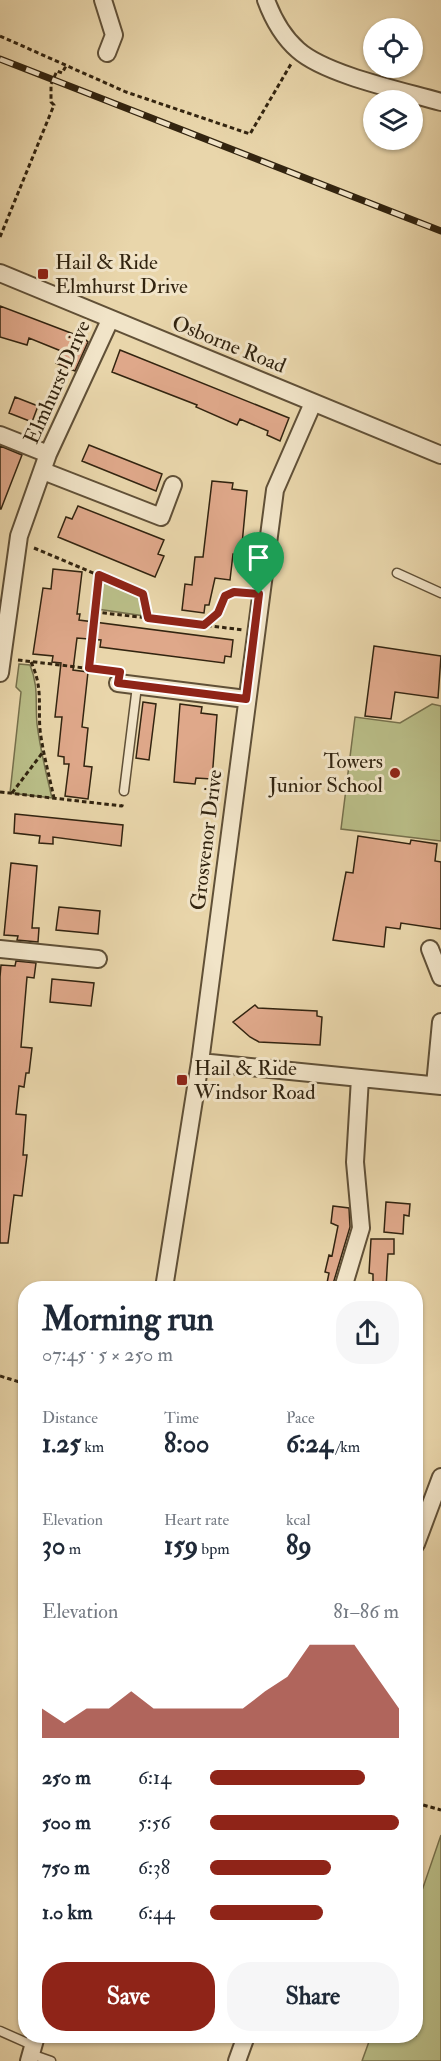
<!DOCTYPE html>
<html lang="en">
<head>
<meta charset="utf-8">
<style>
  :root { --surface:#fff; --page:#f6f6f7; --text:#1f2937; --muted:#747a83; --accent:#8f2418 }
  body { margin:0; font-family:"IM FELL Double Pica",serif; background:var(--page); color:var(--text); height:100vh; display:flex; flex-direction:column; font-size:22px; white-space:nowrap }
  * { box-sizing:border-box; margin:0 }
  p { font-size:20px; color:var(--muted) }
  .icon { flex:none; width:33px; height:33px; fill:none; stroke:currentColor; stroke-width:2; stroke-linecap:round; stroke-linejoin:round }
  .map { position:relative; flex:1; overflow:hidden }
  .sheet { position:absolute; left:18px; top:1281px; width:405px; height:762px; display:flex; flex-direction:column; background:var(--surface); border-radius:24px; box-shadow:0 2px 4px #0004 }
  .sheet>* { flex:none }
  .buttons { position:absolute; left:363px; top:18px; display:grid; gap:12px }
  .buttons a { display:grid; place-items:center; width:60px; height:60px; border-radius:50%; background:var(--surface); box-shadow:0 2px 4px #0004; font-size:30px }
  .pin { position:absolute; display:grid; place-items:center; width:51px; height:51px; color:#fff; margin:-62px -26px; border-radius:50% 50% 50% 0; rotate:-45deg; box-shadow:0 0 6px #0007 }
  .pin .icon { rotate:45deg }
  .round { display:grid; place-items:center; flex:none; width:63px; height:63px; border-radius:24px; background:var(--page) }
  .headline { display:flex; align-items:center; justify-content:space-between; height:102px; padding:0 24px }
  h1 { font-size:33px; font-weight:800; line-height:45px }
  .stats { display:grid; grid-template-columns:repeat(3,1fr); gap:9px; height:102px; padding:6px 24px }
  .stats div { display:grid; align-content:center }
  .stats b { font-size:26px; font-weight:800 }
  .stats small { font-size:16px; font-weight:400 }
  .stats p { font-size:16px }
  .chart { height:168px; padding:12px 24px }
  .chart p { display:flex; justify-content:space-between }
  .chart svg { width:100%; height:108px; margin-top:6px; fill:var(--accent); opacity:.7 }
  .button { display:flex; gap:12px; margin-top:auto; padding:12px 24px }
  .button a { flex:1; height:69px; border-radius:24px; background:var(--accent); color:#fff; font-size:24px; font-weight:800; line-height:69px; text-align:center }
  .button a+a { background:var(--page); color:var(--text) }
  ul { padding:0 24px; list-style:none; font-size:20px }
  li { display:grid; grid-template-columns:96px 72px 1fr; align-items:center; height:45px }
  li i { height:15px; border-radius:8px; background:var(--accent) }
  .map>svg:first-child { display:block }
</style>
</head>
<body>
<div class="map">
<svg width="441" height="2061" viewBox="0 0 441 2061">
  <rect width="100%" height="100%" fill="#e9d6ab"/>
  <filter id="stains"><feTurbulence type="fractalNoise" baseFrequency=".00333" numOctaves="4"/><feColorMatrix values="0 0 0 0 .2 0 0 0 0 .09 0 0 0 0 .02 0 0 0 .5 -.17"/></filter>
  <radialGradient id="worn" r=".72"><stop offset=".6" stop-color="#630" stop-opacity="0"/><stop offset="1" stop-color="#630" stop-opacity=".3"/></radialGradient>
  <!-- green -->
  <path fill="#b9bd87" stroke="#76704c" stroke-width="1.5" d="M101 580 141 596 145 616 97 609Z
    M19 664 30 665C39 687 35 702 37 724 40 749 46 773 52 798L10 793 21 692 16 687Z
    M432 704 441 706V841L341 829 355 717 400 723Z
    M441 1835V2061H362L371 2036H416V1908Z"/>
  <!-- building -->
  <path fill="#dfa88a" stroke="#322410" stroke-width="1.5" d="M0 306 84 338 88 342 75 371 56 363 61 351 29 338 27 345 0 337Z
    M120 350 289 418 280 441 267 435 268 431 240 419 237 425 196 407 197 405 112 372Z
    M15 397 38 406 32 422 9 413Z
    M89 445 162 474 156 491 82 461Z
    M0 446 22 455 1 509H0Z
    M212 481 233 483 232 489 247 491 241 555 233 554 230 580 215 578 209 605H205L204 613 182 610 185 584 192 585 195 557H203Z
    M78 506 164 540 158 554 164 556 155 577 58 537 66 517 72 519Z
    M53 569 82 572 77 614H80L79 620 233 640 231 657 225 656 224 663 100 647 101 640 77 638 73 670 88 672 82 727 88 728 84 766 92 767 88 799 65 796 69 764H64V757L58 756 62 717H55L61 663 52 662 53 656 33 654 43 588 51 589Z
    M374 646 441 656 438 698 395 692 391 719 365 716Z
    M143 702 156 704 149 760 136 758Z
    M180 704 202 707 201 713 217 715 212 779 196 778 195 784 174 782Z
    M15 814 123 825 121 846 53 837V844L39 843 40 836 14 833Z
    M358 836 410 844 411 840 437 844 435 861 441 862V929L401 923 400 929 386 927 384 947 333 940 346 872 353 873Z
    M11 863 37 866 32 928H39L38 942 17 940 18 936 4 935Z
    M59 907 100 911 98 934 56 930Z
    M16 961 36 963 34 978 27 977 21 1047 32 1048 29 1073H26L24 1087 19 1086 16 1114 26 1115 23 1155H27L22 1196 14 1195 8 1243H0V977L1 965 15 966Z
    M52 979 94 983 91 1006 50 1002Z
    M255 1005 258 1008 317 1011V1016L322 1017 320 1045 259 1042 250 1037 233 1022Z
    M386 1202 410 1204 409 1216 404 1215 403 1234 384 1232Z
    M333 1206 349 1208 350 1227 333 1284 327 1283 329 1273 325 1272 329 1255 332 1256 338 1226 331 1223Z
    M371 1239H394V1254H388L386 1288H373V1274L369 1273Z"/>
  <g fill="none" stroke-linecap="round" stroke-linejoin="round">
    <!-- service casing -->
    <g stroke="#605037" stroke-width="11">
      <path id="service" d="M397 573 441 593
        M124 791 137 686
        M0 2031 34 2046
        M31 2054 51 2061"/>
    </g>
    <!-- minor casing -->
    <g stroke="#605037" stroke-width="20">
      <path id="minor" d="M103 0 114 35 107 53
        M266 0C273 19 282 36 298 50 326 75 403 91 441 102
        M0 273 441 455
        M0 435 48 454
        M43 471 161 517 173 485
        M0 673 19 536 48 454 110 320
        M118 683 246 699
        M0 949 98 959
        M430 949 441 977
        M200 1062 441 1086
        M435 1085 441 1022
        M164 1288 200 1062 275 490 313 403
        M343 1288 361 1228 355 1162 360 1078
        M416 1544 441 1477
        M29 2061 36 2036
        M237 2061 246 2036"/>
    </g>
    <!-- path -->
    <path stroke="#322410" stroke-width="3" stroke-dasharray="4.5 3" stroke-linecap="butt" d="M0 36 126 92 250 134 291 64
      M0 237 54 105 51 102V84L57 71 62 73 66 66
      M34 548 143 594 148 618 243 630
      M95 612 148 618
      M204 625 218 613 225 596 234 593H246
      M18 660 110 671
      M31 662C43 688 38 703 40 730 43 753 49 775 54 798
      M89 668 99 575
      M0 792 122 806 123 802
      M12 793 43 752
      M0 1376 26 1384
      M416 1803 441 1810"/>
    <!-- service -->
    <use href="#service" stroke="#f1e4c8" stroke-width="8"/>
    <!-- minor -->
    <use href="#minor" stroke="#f1e4c8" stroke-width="16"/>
    <!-- rail casing -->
    <g stroke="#322410" stroke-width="7">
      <path id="rail" d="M0 59 441 231"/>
    </g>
    <!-- rail -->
    <use href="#rail" stroke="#f1e4c8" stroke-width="4.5" stroke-dasharray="14" stroke-linecap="butt"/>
  </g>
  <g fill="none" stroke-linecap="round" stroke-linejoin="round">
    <!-- route casing -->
    <g stroke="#fff" stroke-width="12">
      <path id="route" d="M99 575 143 594 148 618 204 625 218 613 225 596 234 592 259 594 246 699 118 683 120 672 89 668Z"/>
    </g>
    <!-- route -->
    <use href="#route" stroke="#8f2418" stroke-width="8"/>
  </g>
  <!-- markers -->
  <g fill="#8f2418" stroke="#f1e4c8" stroke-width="2">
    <rect x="37" y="268" width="12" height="12" rx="3"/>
    <circle cx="395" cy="773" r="6"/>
    <rect x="176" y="1074" width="12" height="12" rx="3"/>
  </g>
  <g text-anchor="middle" stroke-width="6" stroke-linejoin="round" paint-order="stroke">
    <!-- poi labels -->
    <g font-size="21" fill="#322410" stroke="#f1e4c8" text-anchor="start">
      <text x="55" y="269">Hail &amp; Ride<tspan x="55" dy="24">Elmhurst Drive</tspan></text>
      <text x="383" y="768" text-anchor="end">Towers<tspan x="383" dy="24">Junior School</tspan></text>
      <text x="194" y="1075">Hail &amp; Ride<tspan x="194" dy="24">Windsor Road</tspan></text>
    </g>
    <!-- street labels -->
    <g font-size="21" fill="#322410" stroke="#f1e4c8">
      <text transform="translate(229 344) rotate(22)" y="7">Osborne Road</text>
      <text transform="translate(57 382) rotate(-66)" y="7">Elmhurst Drive</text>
      <text transform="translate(206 840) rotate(-83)" y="7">Grosvenor Drive</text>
    </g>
  </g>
  <rect width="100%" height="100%" filter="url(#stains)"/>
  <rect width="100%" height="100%" fill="url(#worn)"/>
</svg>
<div class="buttons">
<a><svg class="icon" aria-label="locate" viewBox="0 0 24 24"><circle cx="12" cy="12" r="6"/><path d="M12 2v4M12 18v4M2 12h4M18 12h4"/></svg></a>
<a><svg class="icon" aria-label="layers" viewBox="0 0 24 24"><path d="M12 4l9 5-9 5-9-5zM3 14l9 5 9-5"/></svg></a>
</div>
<div class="pin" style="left:259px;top:594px;background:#1e9e55"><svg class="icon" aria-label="arrive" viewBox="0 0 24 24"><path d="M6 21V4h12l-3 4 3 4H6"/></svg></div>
<section class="sheet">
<div class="headline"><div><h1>Morning run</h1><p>07:45 · 5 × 250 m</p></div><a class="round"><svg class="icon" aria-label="share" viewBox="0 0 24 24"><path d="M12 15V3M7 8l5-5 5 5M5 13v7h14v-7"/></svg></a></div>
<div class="stats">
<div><p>Distance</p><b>1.25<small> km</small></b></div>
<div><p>Time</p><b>8:00</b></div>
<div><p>Pace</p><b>6:24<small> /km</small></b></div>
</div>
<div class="stats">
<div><p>Elevation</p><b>30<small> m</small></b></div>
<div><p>Heart rate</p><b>159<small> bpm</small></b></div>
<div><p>kcal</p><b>89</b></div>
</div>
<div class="chart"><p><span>Elevation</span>81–86 m</p>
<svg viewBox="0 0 160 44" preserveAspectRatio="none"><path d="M0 44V32L10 38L20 32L30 32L40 25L50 32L60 32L70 32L80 32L90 32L100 25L110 19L120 6L130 6L140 6L150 19L160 32V44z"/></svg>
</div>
<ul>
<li><b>250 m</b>6:14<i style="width:82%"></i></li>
<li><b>500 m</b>5:56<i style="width:100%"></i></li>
<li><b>750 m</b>6:38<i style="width:64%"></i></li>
<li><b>1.0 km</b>6:44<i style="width:60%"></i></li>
</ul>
<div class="button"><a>Save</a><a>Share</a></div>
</section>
</div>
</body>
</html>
